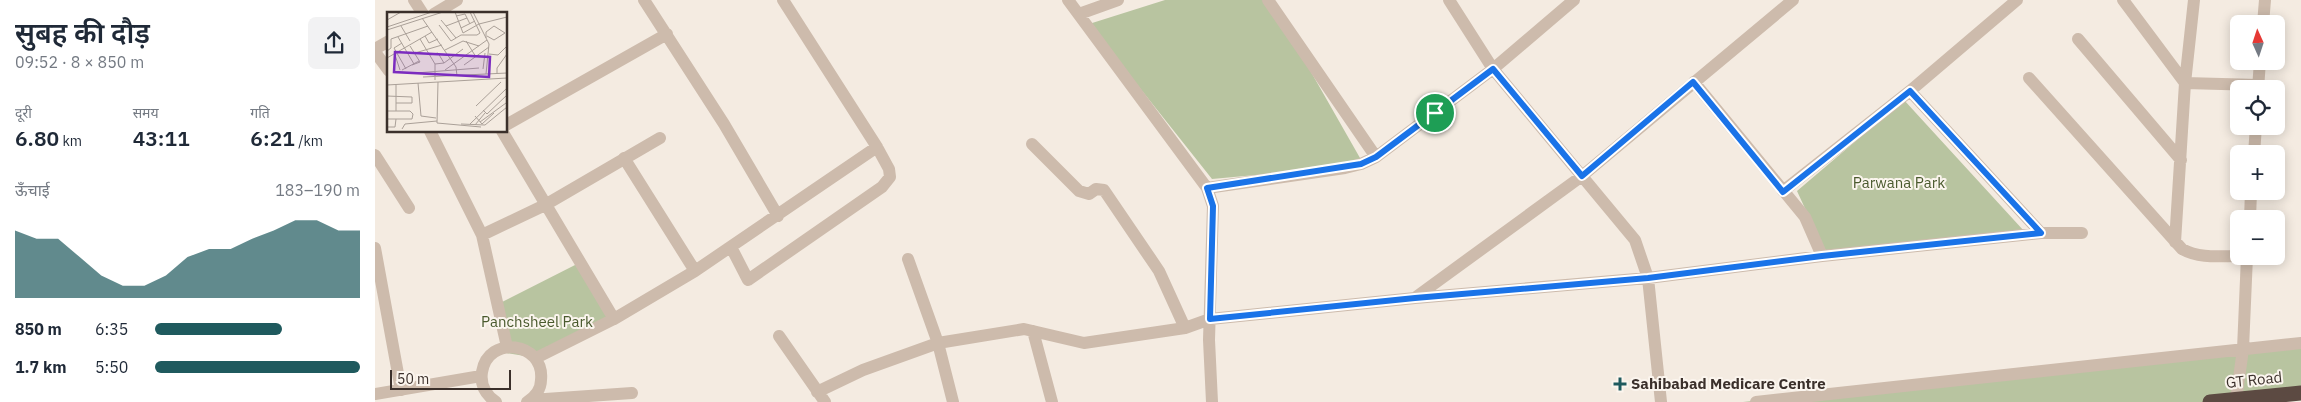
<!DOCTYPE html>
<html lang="hi">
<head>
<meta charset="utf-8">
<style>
  :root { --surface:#fff; --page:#f2f2f3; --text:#1f2937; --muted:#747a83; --accent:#1f5a5e }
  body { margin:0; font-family:"IBM Plex Sans","Noto Sans Devanagari",sans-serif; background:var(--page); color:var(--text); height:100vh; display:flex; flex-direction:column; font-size:19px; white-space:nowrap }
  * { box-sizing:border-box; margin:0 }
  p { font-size:16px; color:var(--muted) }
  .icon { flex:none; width:28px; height:28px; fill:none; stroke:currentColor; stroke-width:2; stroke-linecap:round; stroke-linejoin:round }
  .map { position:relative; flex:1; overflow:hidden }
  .sheet { display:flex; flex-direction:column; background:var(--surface); width:375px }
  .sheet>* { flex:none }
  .needle { width:32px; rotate:357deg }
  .buttons { position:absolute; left:1855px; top:15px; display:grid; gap:10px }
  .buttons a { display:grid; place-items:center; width:55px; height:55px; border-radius:8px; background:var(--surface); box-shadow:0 2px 12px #0003; font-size:25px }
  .scale { position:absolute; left:15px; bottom:12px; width:121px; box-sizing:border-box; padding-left:5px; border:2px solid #3b302b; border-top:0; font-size:14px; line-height:18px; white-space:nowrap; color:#3b302b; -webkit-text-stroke:4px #fbf5ee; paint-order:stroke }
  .pin { position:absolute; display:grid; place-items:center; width:42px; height:42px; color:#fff; margin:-21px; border:2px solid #fff; border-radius:50%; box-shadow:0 1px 5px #0007 }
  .round { display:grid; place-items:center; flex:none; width:52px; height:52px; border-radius:8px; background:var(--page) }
  .headline { display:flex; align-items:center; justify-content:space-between; height:85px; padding:0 15px }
  h1 { font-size:28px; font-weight:600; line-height:38px }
  .metrics { display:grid; grid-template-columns:repeat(3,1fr); gap:8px; height:85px; padding:5px 15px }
  .metrics div { display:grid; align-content:center }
  .metrics b { font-size:21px; font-weight:600 }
  .metrics small { font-size:14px; font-weight:400 }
  .metrics p { font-size:14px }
  .chart { height:140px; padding:10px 15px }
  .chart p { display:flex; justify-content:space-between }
  .chart svg { width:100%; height:90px; margin-top:5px; fill:var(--accent); opacity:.7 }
  ul { padding:0 15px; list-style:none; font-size:16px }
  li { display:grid; grid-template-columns:80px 60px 1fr; align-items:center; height:38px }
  li i { height:12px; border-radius:6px; background:var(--accent) }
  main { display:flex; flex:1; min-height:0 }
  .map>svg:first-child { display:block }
</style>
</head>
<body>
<main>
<section class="sheet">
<div class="headline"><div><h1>सुबह की दौड़</h1><p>09:52 · 8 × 850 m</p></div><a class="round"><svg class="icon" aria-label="share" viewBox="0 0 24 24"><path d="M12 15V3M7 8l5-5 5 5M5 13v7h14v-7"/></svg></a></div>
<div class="metrics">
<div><p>दूरी</p><b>6.80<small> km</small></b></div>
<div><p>समय</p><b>43:11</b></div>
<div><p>गति</p><b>6:21<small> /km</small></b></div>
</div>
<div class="chart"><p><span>ऊँचाई</span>183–190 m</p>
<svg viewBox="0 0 160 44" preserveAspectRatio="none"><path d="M0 44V11L10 15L20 15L30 24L40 33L50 38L60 38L70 33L80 24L90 20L100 20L110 15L120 11L130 6L140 6L150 11L160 11V44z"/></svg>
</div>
<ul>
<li><b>850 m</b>6:35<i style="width:62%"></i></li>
<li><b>1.7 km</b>5:50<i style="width:100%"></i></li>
</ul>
</section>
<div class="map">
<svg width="1926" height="402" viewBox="0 0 1926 402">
  <rect width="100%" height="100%" fill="#f4ebe1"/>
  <!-- green -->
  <path fill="#b8c4a0" d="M790 0H895L989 165 837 179 714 24Z
    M1529 100 1649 231 1450 252 1422 191Z
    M202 264 237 319 168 359 131 353 123 304Z
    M1926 343V393L1842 402H1368Z"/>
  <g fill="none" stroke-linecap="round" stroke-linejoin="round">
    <!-- minor -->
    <path stroke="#cdbbac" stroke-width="12" d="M39 0 48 14
      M269 0 349 124 403 216
      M693 0 832 188 838 206 834 340 837 402
      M893 0 1001 157
      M1074 0 1118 69 1260 240 1273 278 1286 402
      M1748 0 1810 83 1883 85
      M59 14 82 0
      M704 14 743 0
      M1888 24 1890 0
      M1703 39 1806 160
      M0 49 14 41
      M0 52 14 71
      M1654 78 1807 249C1825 259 1845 256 1864 256
      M1319 82 1430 217 1447 256
      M1883 89 1885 61
      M1535 91 1666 233
      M131 125 292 34
      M55 131 107 235 132 347
      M127 131 239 319
      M657 144 704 191 714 194 721 189 729 190 784 271 810 328
      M1879 154 1881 126
      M0 155 34 208
      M249 158 320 271
      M832 188 970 168 986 164 1001 157 1118 69 1199 0
      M1408 191 1535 91 1642 0
      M1875 219 1876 191
      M107 235 170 205 285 138
      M1800 242 1810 83 1819 0
      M356 247 373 280 507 187 515 177 514 169 502 147 408 0
      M0 248 26 390
      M533 259 563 343 578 402
      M1041 297 1207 176 1418 0
      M658 331 677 402
      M404 336 450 402
      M161 358 239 319 320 271 502 147
      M442 392 488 370 563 343 649 329 709 343 810 328 835 319 1040 298 1273 278 1447 256 1666 233H1707
      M0 394 106 376
      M156 400 257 393
      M1861 400 1868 349 1872 256
      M121 402C111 395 105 385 107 372 113 334 170 342 166 380 166 389 160 397 152 402
      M1381 402 1926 343"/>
    <!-- highway -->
    <path stroke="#5c4a42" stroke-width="15" d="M1835 402 1926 393"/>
  </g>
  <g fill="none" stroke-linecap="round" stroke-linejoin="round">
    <!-- route casing -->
    <g stroke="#fff" stroke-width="10">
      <path id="route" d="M1118 69 1207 176 1318 82 1408 192 1535 91 1666 233 1447 256 1273 278 1040 298 835 319 838 206 832 188 986 164 1001 157Z"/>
    </g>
    <!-- route -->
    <use href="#route" stroke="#1a73e8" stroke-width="6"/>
  </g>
  <!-- markers -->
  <path fill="#1f5a5e" stroke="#fbf5ee" stroke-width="2" d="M1242.5 376.5h5v5h5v5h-5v5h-5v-5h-5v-5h5z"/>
  <g text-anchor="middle" stroke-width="4" stroke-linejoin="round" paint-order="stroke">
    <!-- park labels -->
    <g font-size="15" fill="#4a5a2e" stroke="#fbf5ee">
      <text x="1524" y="188">Parwana Park</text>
      <text x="162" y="327">Panchsheel Park</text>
    </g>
    <!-- street labels -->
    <g font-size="15" fill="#3b302b" stroke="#fbf5ee">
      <text transform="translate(1879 380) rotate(-6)" y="5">GT Road</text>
    </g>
    <!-- poi labels -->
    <g font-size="15" font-weight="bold" fill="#3b302b" stroke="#fbf5ee" text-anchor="start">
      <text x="1256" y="389">Sahibabad Medicare Centre</text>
    </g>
  </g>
  <!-- overview -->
  <g transform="translate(12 12)">
    <rect width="120" height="120" fill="#f4ebe1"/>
    <path fill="none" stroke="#aaa098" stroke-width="1" d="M68 0 76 21M86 0 102 32 99 62M69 4 78 2 83 12M35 6 69 55 70 64M0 8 14 0M54 8 69 26M52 13 64 29 74 23H90L93 21 83 0M14 14 23 29M59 14 80 6M0 15 45 0M74 16 88 9M0 18 56 0M76 21 92 12 120 5M38 24 42 31 51 27M11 25 27 52M99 26V20L107 14 118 21 107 28 100 24M33 27 48 52V68M79 29 89 45M15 31 7 36 19 57M23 34 33 50 25 53M58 38 76 29 92 34M0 39 4 36V27L41 14M28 41 55 33M102 42 111 43 120 34M8 43 13 58M43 43 51 41 57 51M0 46 45 20M48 52 57 51 76 37M77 53 102 35M96 57 98 41M15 58 32 49M58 58 100 28M29 61 92 56M110 62V56L120 42M36 65 120 61M51 70 50 111 94 115M31 71 34 104 49 106M0 73 120 66M9 73V99M0 84 25 85V91H9M89 94 114 70M0 96V115M96 98 100 102 120 83M0 99H23L26 102 25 107H0M88 104 95 112 107 101M93 110 119 91M74 112 98 113 120 95M83 112 120 76M88 113 98 101M0 115H8L9 107M15 117 18 112 50 109"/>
    <path fill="#7b2cbf" fill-opacity="0.15" stroke="#7b2cbf" stroke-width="2.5" d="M8 40 103 45 102 65 7 60Z"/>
    <rect width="120" height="120" fill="none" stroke="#3b302b" stroke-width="2.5"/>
  </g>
</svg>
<div class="buttons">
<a><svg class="needle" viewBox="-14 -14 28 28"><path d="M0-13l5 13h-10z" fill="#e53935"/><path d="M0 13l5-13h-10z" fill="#747a83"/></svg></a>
<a><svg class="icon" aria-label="locate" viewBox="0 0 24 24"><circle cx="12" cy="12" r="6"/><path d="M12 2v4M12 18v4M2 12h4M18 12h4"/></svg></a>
<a>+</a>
<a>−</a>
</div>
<div class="scale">50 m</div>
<div class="pin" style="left:1060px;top:113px;background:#1e9e55"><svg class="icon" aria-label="arrive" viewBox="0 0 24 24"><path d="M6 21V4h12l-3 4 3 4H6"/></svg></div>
</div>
</main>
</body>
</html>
